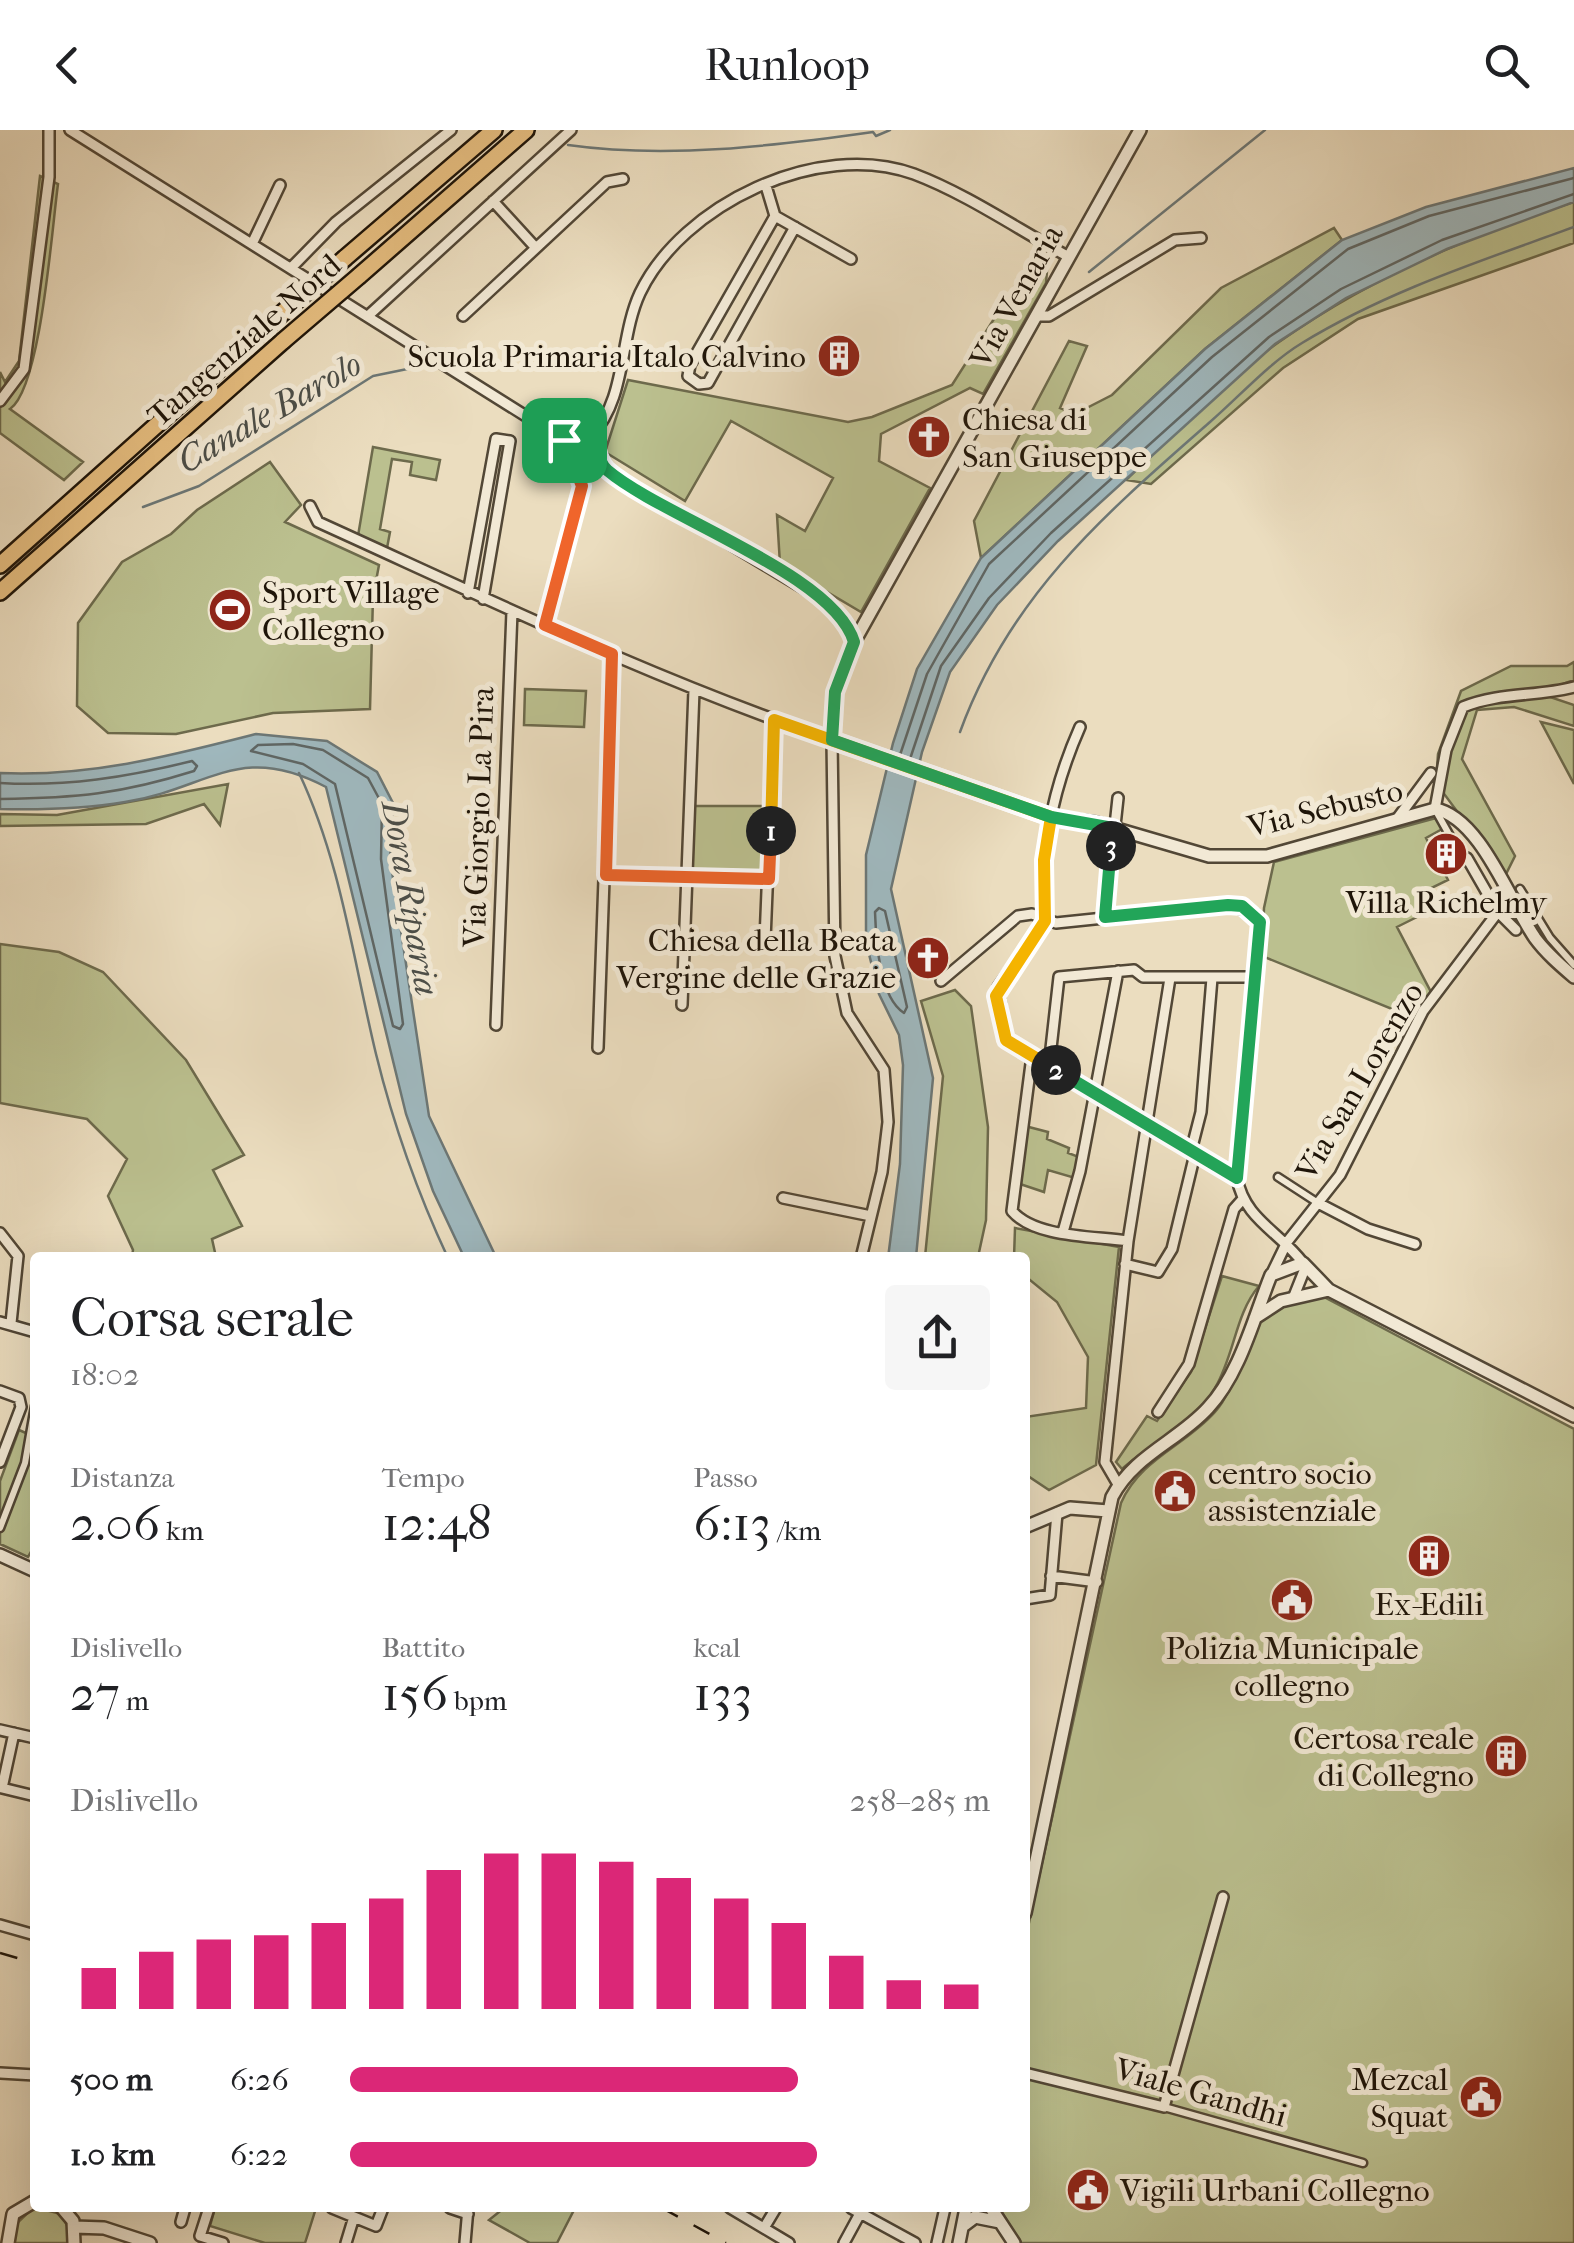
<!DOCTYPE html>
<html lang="it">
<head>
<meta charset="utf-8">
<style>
  :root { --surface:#fff; --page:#f6f6f6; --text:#202124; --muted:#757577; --accent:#db2777 }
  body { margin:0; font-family:"IM FELL French Canon",serif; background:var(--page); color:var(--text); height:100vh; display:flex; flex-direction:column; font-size:38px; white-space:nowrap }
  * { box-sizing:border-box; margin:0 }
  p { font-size:32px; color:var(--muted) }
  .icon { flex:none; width:55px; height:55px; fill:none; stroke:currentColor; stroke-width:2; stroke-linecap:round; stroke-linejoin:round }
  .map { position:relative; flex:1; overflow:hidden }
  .sheet { position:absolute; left:30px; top:1122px; width:1000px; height:960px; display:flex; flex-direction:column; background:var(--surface); border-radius:10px; box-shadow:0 10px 40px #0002 }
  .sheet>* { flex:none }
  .pin { position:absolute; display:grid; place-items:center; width:85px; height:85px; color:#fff; margin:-42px; border-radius:20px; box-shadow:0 5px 15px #0006 }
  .km { position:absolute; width:50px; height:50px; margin:-25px; border-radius:50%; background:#222; color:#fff; font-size:28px; line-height:50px; text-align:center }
  .round { display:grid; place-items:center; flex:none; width:105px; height:105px; border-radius:10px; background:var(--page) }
  .head { display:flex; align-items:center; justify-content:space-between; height:170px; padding:0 40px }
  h1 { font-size:55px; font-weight:600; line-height:75px }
  .stats { display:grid; grid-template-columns:repeat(3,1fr); gap:15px; height:170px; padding:10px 40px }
  .stats div { display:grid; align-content:center }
  .stats b { font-size:50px; font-weight:600 }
  .stats small { font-size:28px; font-weight:400 }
  .stats p { font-size:28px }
  .chart { height:280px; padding:20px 40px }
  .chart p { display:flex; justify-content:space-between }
  .chart svg { width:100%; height:180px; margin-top:10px; stroke:var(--accent); stroke-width:6 }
  ul { padding:0 40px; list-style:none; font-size:32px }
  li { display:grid; grid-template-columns:160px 120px 1fr; align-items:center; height:75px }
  li i { height:25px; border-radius:12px; background:var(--accent) }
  header { display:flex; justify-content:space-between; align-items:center; height:130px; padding:0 40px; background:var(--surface); font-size:45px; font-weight:600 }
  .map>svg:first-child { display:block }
</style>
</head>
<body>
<header><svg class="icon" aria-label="back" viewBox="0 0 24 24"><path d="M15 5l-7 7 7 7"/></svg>Runloop<svg class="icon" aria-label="search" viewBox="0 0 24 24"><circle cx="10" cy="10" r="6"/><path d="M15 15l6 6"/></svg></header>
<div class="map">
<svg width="1574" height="2113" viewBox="0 0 1574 2113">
  <rect width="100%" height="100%" fill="#ebddbf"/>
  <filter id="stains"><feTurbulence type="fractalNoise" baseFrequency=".002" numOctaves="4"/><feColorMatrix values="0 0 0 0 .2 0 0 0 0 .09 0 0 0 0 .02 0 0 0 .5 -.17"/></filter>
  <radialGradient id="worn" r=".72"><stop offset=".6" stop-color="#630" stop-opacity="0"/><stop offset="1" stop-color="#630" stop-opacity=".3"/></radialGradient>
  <!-- green -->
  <path fill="#bbc08f" stroke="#6d6a4c" stroke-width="2.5" d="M40 46 58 54C52 97 41 258 10 279L83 332 64 350 0 303V242L5 252 19 231Z
    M1574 72V113L1358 189 1283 238 1151 354 1126 350C1175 303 1223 251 1279 212 1368 149 1470 105 1574 72Z
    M1334 98 1342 110 1205 219 981 428 974 391 1069 211 1087 216 1060 278 1075 284 1112 265 1221 158Z
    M1048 129 1046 153 983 264 970 258 881 304 879 331 930 358 861 482 780 434 777 385 805 401 833 348 731 291 685 371 605 322 628 250 848 292 872 287 952 255 1020 148Z
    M373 317 440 330 436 350 410 345 412 332 392 329 380 399 390 402 387 418 358 406Z
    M270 332 301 375 285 392 379 435 373 467 370 579 273 583 176 604 108 603 77 576 78 493 122 432 171 404 197 380Z
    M1574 532V550L1538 563 1574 575V596L1514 577 1477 580 1462 629 1515 726 1505 746 1436 653 1438 624 1461 561 1511 536H1567Z
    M525 559 586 561 584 597 524 595Z
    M1541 592 1574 600V654Z
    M228 654 220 695 204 674 146 694 0 696V684L57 685Z
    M692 676H766L765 743 691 741Z
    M1436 688 1444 698 1426 708 1448 750 1425 761 1433 779 1397 797 1432 864 1414 888 1262 826 1264 778 1274 732Z
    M0 814 59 822 103 842 186 930 244 1025 213 1040 242 1096 212 1109 216 1127H132L133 1120 108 1066 127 1029 87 989 0 973Z
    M955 860 971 876 988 997 986 1090 978 1127H925L943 946 921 871Z
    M1025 996 1048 1002 1047 1009 1069 1018 1068 1023 1079 1027 1075 1048 1048 1040 1044 1062 1017 1053Z
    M1015 1098 1119 1117 1096 1335 1049 1360 1025 1344V1287L1086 1278 1088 1227 1057 1172 1025 1146V1128H1014Z
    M1222 1146 1259 1156C1235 1184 1235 1224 1215 1258 1195 1294 1152 1312 1122 1339L1116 1332 1147 1286 1157 1291 1191 1242Z
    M1322 1166 1574 1299V2113H1021L999 2078H1025V1811L1121 1373C1140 1329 1185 1316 1215 1282 1237 1258 1246 1203 1264 1186 1279 1173 1303 1169 1322 1166Z
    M19 1300 35 1307V1415L28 1427 0 1414V1351Z
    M34 2077 61 2084 70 2101 69 2113H14L15 2095Z
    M215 2078H316L305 2113H265L210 2096Z
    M504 2078H575L557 2113H530L489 2090Z"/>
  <!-- water -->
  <path fill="#9fb8be" stroke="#6c7776" stroke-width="2.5" d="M1574 38V72L1447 119 1346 168 1275 214 1058 411 997 475 950 542 922 622 891 759 933 948 916 1127 888 1128 900 1034 903 935 899 905 879 864 866 812V725L893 613 917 539 981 428 1205 219 1342 110 1426 77Z
    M256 604 327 611 377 642 393 673 390 728 429 986 496 1127H464L433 1061 406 984 326 657C239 611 208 659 125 672 83 679 42 680 0 679V643C90 647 170 626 256 604Z"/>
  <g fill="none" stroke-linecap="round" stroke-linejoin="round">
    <!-- shore -->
    <path stroke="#5f6664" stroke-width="2.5" d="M293 614 323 620 368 648 382 674 381 729 403 894 400 899 393 896 335 654 303 634 251 621 258 615Z
      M900 625 927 544 989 434 1212 227 1348 119 1429 86 1574 48
      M910 629 941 536 989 468 1051 403 1269 207 1341 159 1442 110 1574 64
      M0 653C66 657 128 647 192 631L197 636 194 641C121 664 76 668 0 669
      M879 778 885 781 907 877 904 883C879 867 876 810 875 782Z"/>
    <!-- stream -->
    <path stroke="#6c7776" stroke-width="2.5" d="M568 15C667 29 774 16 873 2L876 6 890 0
      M1089 142 1265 0
      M143 377 199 356 373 246 422 236
      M960 602C1010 465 1104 385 1210 292 1239 267 1269 233 1302 213 1387 161 1481 131 1574 97
      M299 643C341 732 353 829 376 924 393 993 418 1064 448 1128"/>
    <!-- pedestrian casing -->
    <g stroke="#524736" stroke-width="11">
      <path id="pedestrian" d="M1436 681 1460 724 1467 728
        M1520 759 1550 808 1574 835
        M1278 1047 1318 1073
        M0 1398 25 1333 35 1276
        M1164 1977 1363 2033"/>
    </g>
    <!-- minor casing -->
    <g stroke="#524736" stroke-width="14">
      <path id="minor" d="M70 0 564 310
        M766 56 775 86 851 129
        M493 71 536 118
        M775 86 690 235 688 246 699 254 708 253 795 97
        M252 114 280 55
        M292 137 336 92 451 0
        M369 185 571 0
        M463 186 607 52 623 49
        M1037 186H1049L1175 110 1201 108
        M0 271 24 239 49 47V0
        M591 306C627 269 619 208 640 163 682 75 818 9 914 44 967 64 1019 100 1069 127
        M591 306 605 339 828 473 846 494 854 512
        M564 310 568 331 580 336 590 332
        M564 310 577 302 591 306
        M310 376 318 392C488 469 655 550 832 610L835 826 847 883 884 940 888 992 882 1042 861 1128
        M468 463 496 309 510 311 483 469
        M545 495 586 335
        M1435 679 1446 620 1463 577C1500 562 1536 567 1574 557
        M1397 689 1431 643
        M1467 728 1498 782 1516 800
        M606 745 769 749
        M1105 787 1118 668
        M1045 791 998 857 1006 910 1237 1048
        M1045 791C1039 724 1053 658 1080 597
        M765 810 774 590
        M941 851 1018 786 1032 784 1056 793 1229 775 1255 784 1260 804 1237 1048C1244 1089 1280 1102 1303 1133
        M682 875 694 560
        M496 895 512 481
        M598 918 612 524
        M1032 926 1012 1081C1035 1108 1094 1106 1128 1111
        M1049 936 1059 847 1134 840 1143 847H1255
        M1191 1021 1201 982 1212 848
        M783 1068 871 1086
        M1318 1073 1368 1099 1415 1114
        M1063 1102 1080 1041 1118 841
        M0 1103 18 1126 11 1193
        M1125 1134 1158 1142 1172 1119 1195 1024
        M1271 1145 1287 1112 1340 1045 1423 881 1510 766
        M1294 1166 1306 1136
        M0 1192 35 1202
        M0 1261 19 1268 21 1277 0 1332
        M1158 1282 1189 1234 1234 1079 1242 1070
        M1119 1356 1105 1332 1128 1111 1170 848
        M1051 1446 1097 1452
        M1025 1469 1050 1465 1057 1383
        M0 1600 35 1608
        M14 1603 2 1658 35 1666
        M0 1795 35 1805
        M0 1943 35 1945
        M1025 1943 1164 1977 1223 1767
        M209 2078 200 2106 223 2113
        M332 2078 376 2096 383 2078
        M450 2078 468 2084
        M730 2078 789 2113
        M851 2078 915 2113
        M181 2092 185 2078
        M764 2098 776 2078
        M346 2113 353 2090
        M465 2113 468 2078
        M844 2113 863 2078
        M937 2113 945 2078"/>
    </g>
    <!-- tertiary casing -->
    <g stroke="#524736" stroke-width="16">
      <path id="tertiary" d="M1140 0 854 512 835 562 832 610 1051 687 1096 693 1209 726H1267L1435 679C1480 687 1510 772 1535 808 1546 823 1560 835 1574 847
        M1255 1188 1281 1171 1329 1160
        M1025 1397 1070 1378 1108 1381
        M0 1425 35 1441
        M1025 1783 1112 1367C1134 1325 1178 1311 1208 1278 1240 1244 1254 1187 1271 1145L1303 1133 1329 1160 1574 1286
        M62 2078 73 2091 74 2113
        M991 2078 1014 2113
        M963 2096 975 2087 1000 2092
        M74 2097 104 2098 150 2113
        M8 2113 13 2084 35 2071
        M959 2113 966 2078"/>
    </g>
    <!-- motorway casing -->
    <g stroke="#1f1509" stroke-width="20">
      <path id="motorway" d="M345 128 494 0
        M359 146 526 0
        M0 435 264 199
        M0 462 283 211"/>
    </g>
    <!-- pedestrian -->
    <use href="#pedestrian" stroke="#f2e9d5" stroke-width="6"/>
    <!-- minor -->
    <use href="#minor" stroke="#f2e9d5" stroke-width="9"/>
    <!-- tertiary -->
    <use href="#tertiary" stroke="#f2e9d5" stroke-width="11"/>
    <!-- motorway -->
    <use href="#motorway" stroke="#e6be80" stroke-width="15"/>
    <!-- rail -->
    <path stroke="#1f1509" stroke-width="2.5" stroke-dasharray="18 18" stroke-linecap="butt" d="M0 1823 35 1833
      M662 2078 726 2113"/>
    <!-- motorway-bridge casing -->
    <g stroke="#1f1509" stroke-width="20" stroke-linecap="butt">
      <path id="motorway-bridge" d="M264 199 345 128
        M283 211 359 146"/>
    </g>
    <!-- motorway-bridge -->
    <use href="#motorway-bridge" stroke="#e6be80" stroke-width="15"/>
  </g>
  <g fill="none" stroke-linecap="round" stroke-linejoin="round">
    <!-- split-1 casing -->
    <g stroke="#fff" stroke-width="20">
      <path id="split-1" d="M564 310V325L574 335 582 356 545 495 612 524 606 745 769 749 771 701"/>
    </g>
    <!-- split-2 casing -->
    <g stroke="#fff" stroke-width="20">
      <path id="split-2" d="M771 701 774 590 1051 687 1044 730 1045 791 996 866 1006 910 1056 940"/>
    </g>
    <!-- split-3 casing -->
    <g stroke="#fff" stroke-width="20">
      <path id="split-3" d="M1056 940 1237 1048 1260 792 1242 776 1228 775 1105 787 1111 716"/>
    </g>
    <!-- split-4 casing -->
    <g stroke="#fff" stroke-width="20">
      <path id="split-4" d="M564 310 577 302 591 306C599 317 596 330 607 340 662 387 834 444 854 512L835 562 832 610 1051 687 1113 698 1111 716"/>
    </g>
    <!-- split-1 -->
    <use href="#split-1" stroke="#f0652b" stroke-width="12"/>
    <!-- split-2 -->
    <use href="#split-2" stroke="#f5b400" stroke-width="12"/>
    <!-- split-3 -->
    <use href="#split-3" stroke="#22a559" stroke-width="12"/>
    <!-- split-4 -->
    <use href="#split-4" stroke="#22a559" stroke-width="12"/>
  </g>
  <!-- icons -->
  <defs>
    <g id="building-disc" transform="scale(2.25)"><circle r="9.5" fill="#8f2418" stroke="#f2e9d5"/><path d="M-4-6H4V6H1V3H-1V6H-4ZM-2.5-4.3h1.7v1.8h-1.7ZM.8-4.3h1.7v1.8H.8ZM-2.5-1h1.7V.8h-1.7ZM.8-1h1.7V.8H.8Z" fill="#fff"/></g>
    <g id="church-disc" transform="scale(2.25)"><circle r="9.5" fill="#8f2418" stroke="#f2e9d5"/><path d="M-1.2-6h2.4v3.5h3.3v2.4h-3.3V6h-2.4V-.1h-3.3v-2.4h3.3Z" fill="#fff"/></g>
    <g id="stadium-disc" transform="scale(2.25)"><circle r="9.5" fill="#8f2418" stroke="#f2e9d5"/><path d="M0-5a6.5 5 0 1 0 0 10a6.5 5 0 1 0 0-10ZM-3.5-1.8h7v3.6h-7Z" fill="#fff"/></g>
    <g id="civic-disc" transform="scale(2.25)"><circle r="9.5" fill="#8f2418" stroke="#f2e9d5"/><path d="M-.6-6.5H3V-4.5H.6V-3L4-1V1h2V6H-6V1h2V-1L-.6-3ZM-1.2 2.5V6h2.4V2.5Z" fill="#fff"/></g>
  </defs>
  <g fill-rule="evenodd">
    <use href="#building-disc" x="839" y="226"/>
    <use href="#church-disc" x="929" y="307"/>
    <use href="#stadium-disc" x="230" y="480"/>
    <use href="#building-disc" x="1446" y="724"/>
    <use href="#church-disc" x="928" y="828"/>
    <use href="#civic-disc" x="1175" y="1361"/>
    <use href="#building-disc" x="1429" y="1426"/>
    <use href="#civic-disc" x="1292" y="1470"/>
    <use href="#building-disc" x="1506" y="1626"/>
    <use href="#civic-disc" x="1481" y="1967"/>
    <use href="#civic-disc" x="1088" y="2060"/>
  </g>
  <g text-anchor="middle" stroke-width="10" stroke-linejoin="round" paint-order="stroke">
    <!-- street labels -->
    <g font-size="32" fill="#1f1509" stroke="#f2e9d5">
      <text transform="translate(1016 166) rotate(-61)" y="11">Via Venaria</text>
      <text transform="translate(244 210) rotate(-41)" y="11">Tangenziale Nord</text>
      <text transform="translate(1325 678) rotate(-14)" y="11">Via Sebusto</text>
      <text transform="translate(478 687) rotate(-88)" y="11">Via Giorgio La Pira</text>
      <text transform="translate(1359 951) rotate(-60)" y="11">Via San Lorenzo</text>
      <text transform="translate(1201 1962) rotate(16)" y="11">Viale Gandhi</text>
    </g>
    <!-- poi labels -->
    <g font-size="32" fill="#1f1509" stroke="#f2e9d5" text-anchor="end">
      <text x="806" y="237">Scuola Primaria Italo Calvino</text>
      <text x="962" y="300" text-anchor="start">Chiesa di<tspan x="962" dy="37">San Giuseppe</tspan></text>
      <text x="262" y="473" text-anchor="start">Sport Village<tspan x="262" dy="37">Collegno</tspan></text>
      <text x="1446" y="783" text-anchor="middle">Villa Richelmy</text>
      <text x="896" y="821">Chiesa della Beata<tspan x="896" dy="37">Vergine delle Grazie</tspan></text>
      <text x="1208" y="1354" text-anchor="start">centro socio<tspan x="1208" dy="37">assistenziale</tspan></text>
      <text x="1429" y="1485" text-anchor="middle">Ex-Edili</text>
      <text x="1292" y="1529" text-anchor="middle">Polizia Municipale<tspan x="1292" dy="37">collegno</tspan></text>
      <text x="1474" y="1619">Certosa reale<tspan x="1474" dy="37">di Collegno</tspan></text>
      <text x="1448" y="1960">Mezcal<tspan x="1448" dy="37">Squat</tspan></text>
      <text x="1120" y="2071" text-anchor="start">Vigili Urbani Collegno</text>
    </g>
    <!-- water labels -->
    <g font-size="35" font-style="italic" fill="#4c4e48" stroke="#f2e9d5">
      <text transform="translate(269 282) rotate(-30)" y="12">Canale Barolo</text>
      <text transform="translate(411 768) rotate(80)" y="12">Dora Riparia</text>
    </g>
  </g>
  <rect width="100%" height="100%" filter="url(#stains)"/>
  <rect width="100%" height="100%" fill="url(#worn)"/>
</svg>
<div class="pin" style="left:564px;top:310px;background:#1e9e55"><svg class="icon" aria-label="arrive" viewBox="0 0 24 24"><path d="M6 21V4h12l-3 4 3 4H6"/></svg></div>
<b class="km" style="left:771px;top:701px">1</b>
<b class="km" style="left:1056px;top:940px">2</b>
<b class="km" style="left:1111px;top:716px">3</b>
<section class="sheet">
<div class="head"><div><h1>Corsa serale</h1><p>18:02</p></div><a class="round"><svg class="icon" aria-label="share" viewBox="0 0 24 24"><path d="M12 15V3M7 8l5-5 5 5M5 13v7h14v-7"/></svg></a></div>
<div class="stats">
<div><p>Distanza</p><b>2.06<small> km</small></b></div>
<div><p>Tempo</p><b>12:48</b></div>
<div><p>Passo</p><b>6:13<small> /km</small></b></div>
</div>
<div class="stats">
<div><p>Dislivello</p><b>27<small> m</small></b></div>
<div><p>Battito</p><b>156<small> bpm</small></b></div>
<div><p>kcal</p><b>133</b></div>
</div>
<div class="chart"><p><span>Dislivello</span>258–285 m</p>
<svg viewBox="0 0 160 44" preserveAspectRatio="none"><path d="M5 44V34M15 44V30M25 44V27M35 44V26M45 44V23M55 44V17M65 44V10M75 44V6M85 44V6M95 44V8M105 44V12M115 44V17M125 44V23M135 44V31M145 44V37M155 44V38"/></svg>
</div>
<ul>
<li><b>500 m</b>6:26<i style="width:70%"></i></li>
<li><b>1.0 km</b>6:22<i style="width:73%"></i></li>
</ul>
</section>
</div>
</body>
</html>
